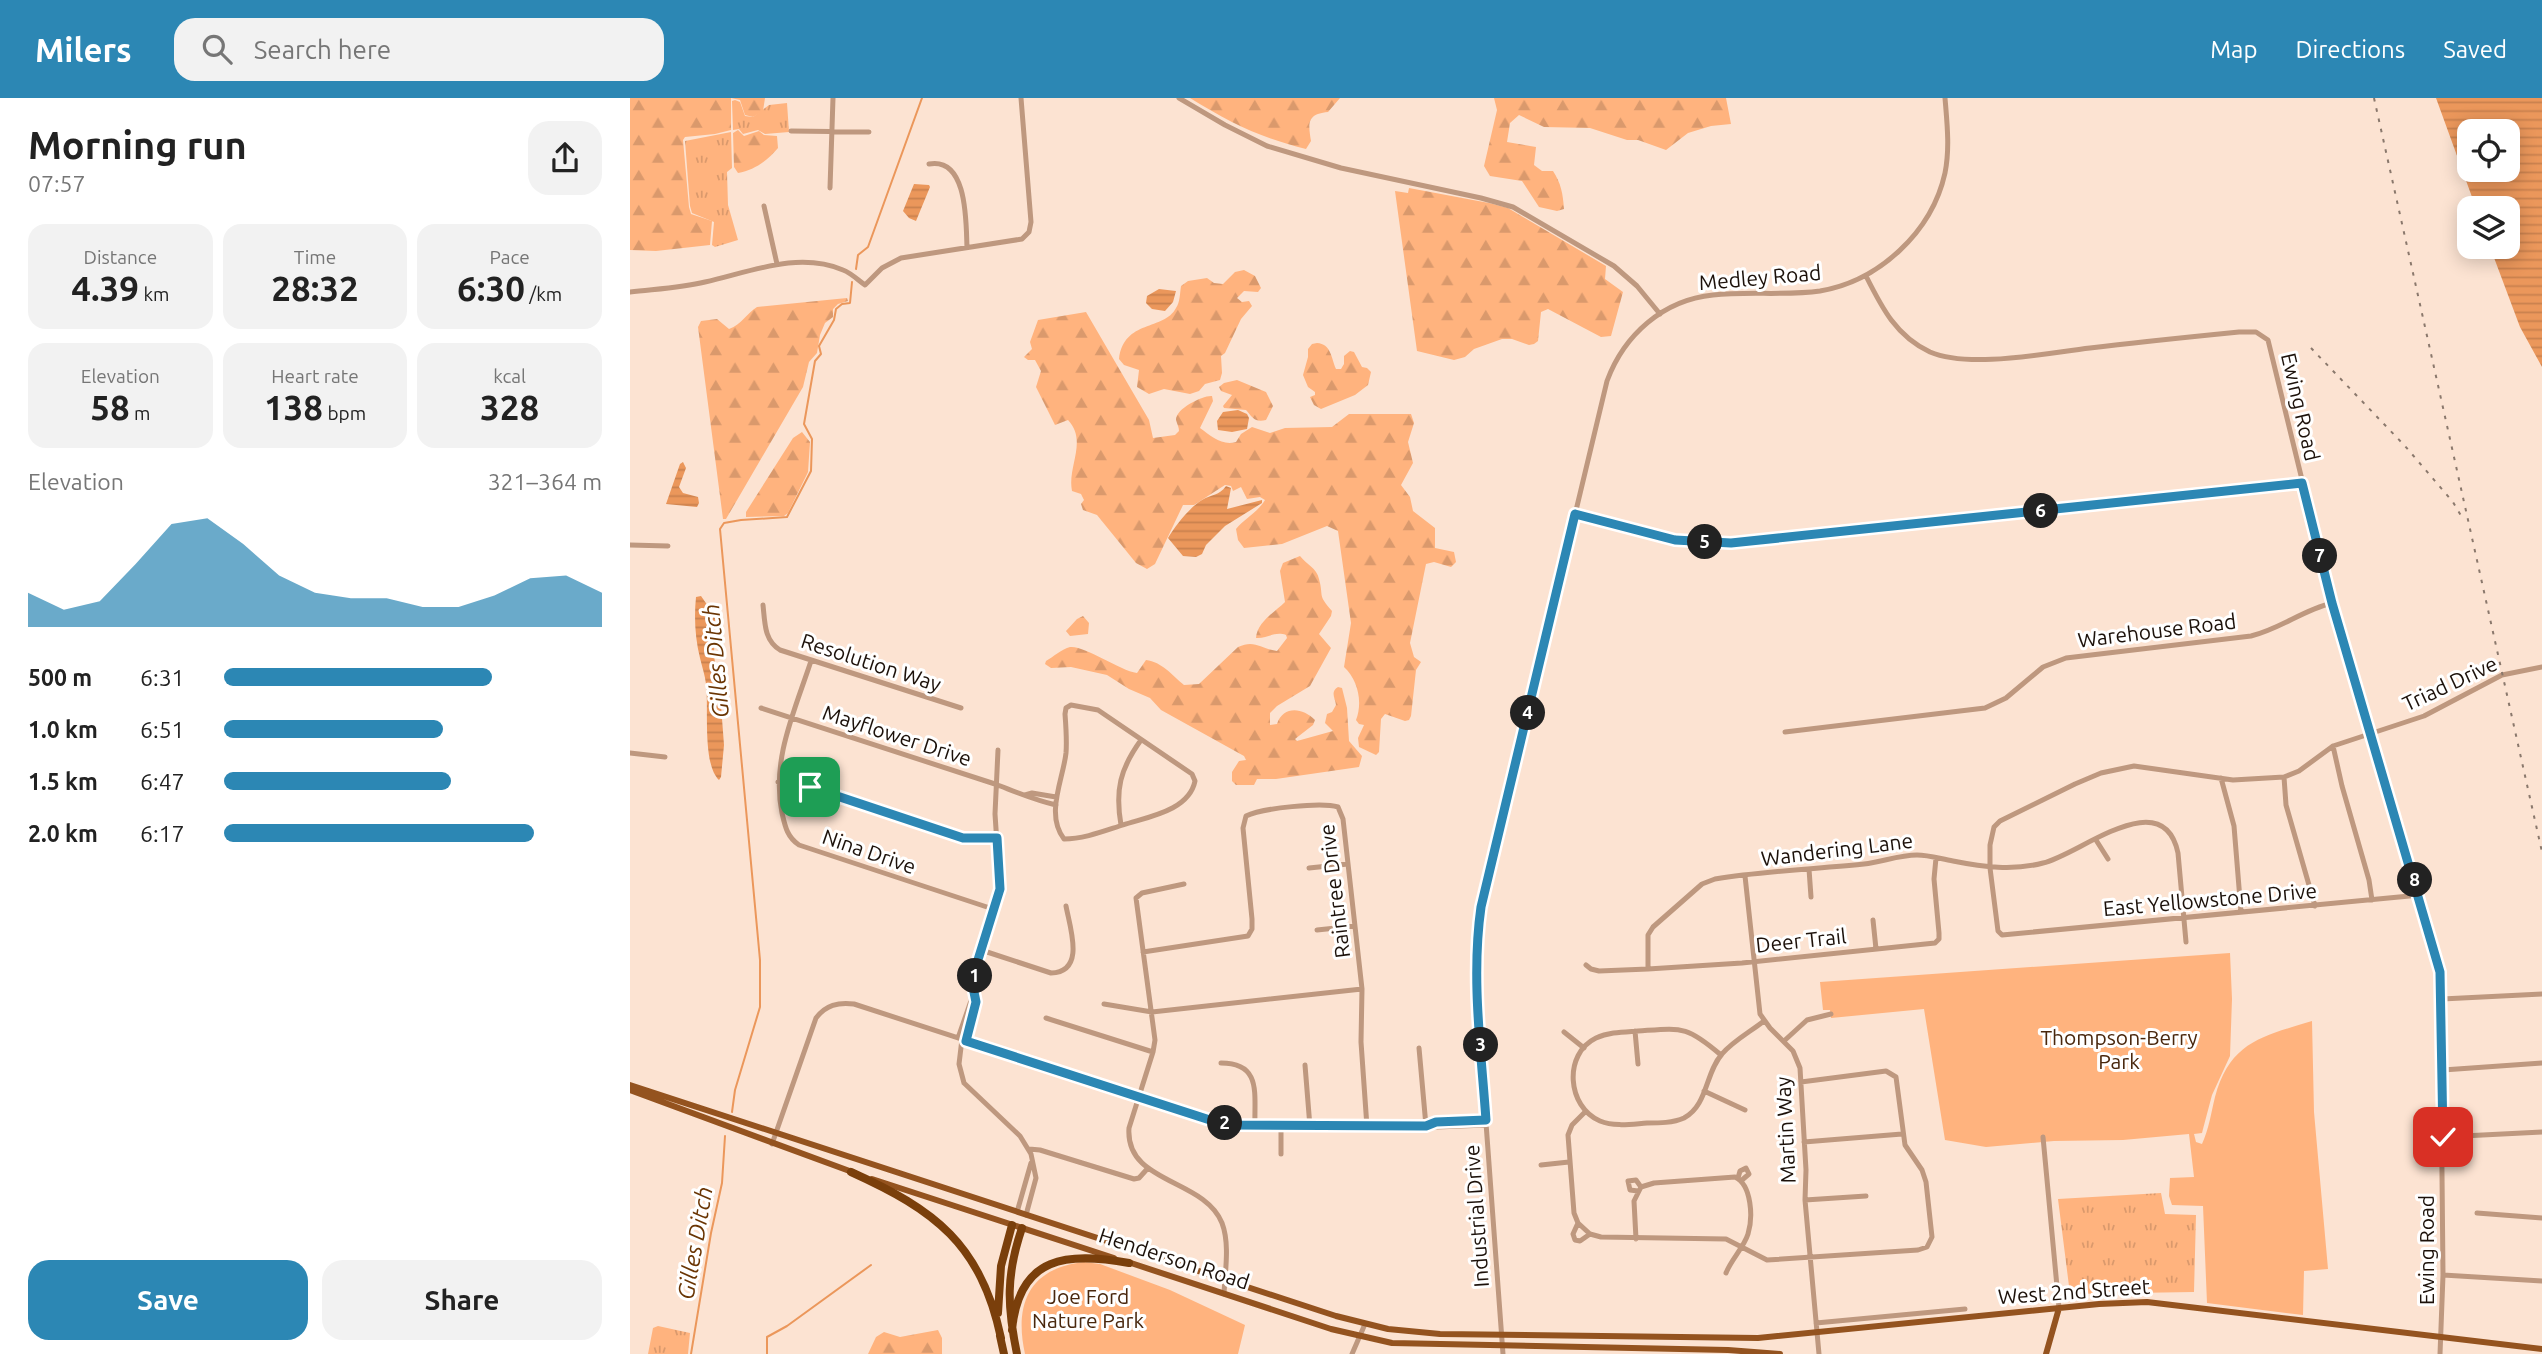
<!DOCTYPE html>
<html lang="en">
<head>
<meta charset="utf-8">
<style>
  :root { --surface:#fff; --page:#f2f2f2; --text:#222; --muted:#767676; --accent:#2c87b4 }
  body { margin:0; font-family:Ubuntu,sans-serif; background:var(--page); color:var(--text); height:100vh; display:flex; flex-direction:column; font-size:26px; white-space:nowrap }
  * { box-sizing:border-box; margin:0 }
  p { font-size:23px; color:var(--muted) }
  .icon { flex:none; width:38px; height:38px; fill:none; stroke:currentColor; stroke-width:2; stroke-linecap:round; stroke-linejoin:round }
  .map { position:relative; flex:1; overflow:hidden }
  .panel { display:flex; flex-direction:column; background:var(--surface); width:630px }
  .panel>* { flex:none }
  .buttons { position:absolute; left:1827px; top:21px; display:grid; gap:14px }
  .buttons a { display:grid; place-items:center; width:63px; height:63px; border-radius:14px; background:var(--surface); box-shadow:0 4px 18px #0003; font-size:35px }
  .pin { position:absolute; display:grid; place-items:center; width:60px; height:60px; color:#fff; margin:-30px; border-radius:14px; box-shadow:0 4px 10px #0006 }
  .km { position:absolute; width:35px; height:35px; margin:-18px; border-radius:50%; background:#222; color:#fff; font-size:19px; line-height:35px; text-align:center }
  .round { display:grid; place-items:center; flex:none; width:74px; height:74px; border-radius:21px; background:var(--page) }
  .head { display:flex; align-items:center; justify-content:space-between; height:119px; padding:0 28px }
  h1 { font-size:38px; font-weight:600; line-height:52px }
  .stats { display:grid; grid-template-columns:repeat(3,1fr); gap:10px; height:119px; padding:7px 28px }
  .stats div { display:grid; align-content:center; border-radius:18px; background:var(--page); text-align:center }
  .stats b { font-size:35px; font-weight:600 }
  .stats small { font-size:19px; font-weight:400 }
  .stats p { font-size:19px }
  .chart { height:196px; padding:14px 28px }
  .chart p { display:flex; justify-content:space-between }
  .chart svg { width:100%; height:126px; margin-top:7px; fill:var(--accent); opacity:.7 }
  .button { display:flex; gap:14px; margin-top:auto; padding:14px 28px }
  .button a { flex:1; height:80px; border-radius:21px; background:var(--accent); color:#fff; font-size:28px; font-weight:600; line-height:80px; text-align:center }
  .button a+a { background:var(--page); color:var(--text) }
  ul { padding:0 28px; list-style:none; font-size:23px }
  li { display:grid; grid-template-columns:112px 84px 1fr; align-items:center; height:52px }
  li i { height:18px; border-radius:9px; background:var(--accent) }
  header { display:flex; align-items:center; gap:42px; box-sizing:border-box; height:98px; padding:0 35px; background:var(--accent); color:#fff }
  header strong { font-size:33px }
  nav { display:flex; gap:38px; margin-inline-start:auto; font-size:24px }
  .search { width:490px; height:63px; background:var(--page); display:flex; align-items:center; gap:18px; box-sizing:border-box; padding:0 24px; border-radius:21px; color:var(--muted); font-size:26px }
  main { display:flex; flex:1; min-height:0 }
  .map>svg:first-child { display:block }
</style>
</head>
<body>
<header>
<strong>Milers</strong>
<div class="search"><svg class="icon" aria-label="search" viewBox="0 0 24 24"><circle cx="10" cy="10" r="6"/><path d="M15 15l6 6"/></svg>Search here</div>
<nav><a>Map</a><a>Directions</a><a>Saved</a></nav>
</header>
<main>
<section class="panel">
<div class="head"><div><h1>Morning run</h1><p>07:57</p></div><a class="round"><svg class="icon" aria-label="share" viewBox="0 0 24 24"><path d="M12 15V3M7 8l5-5 5 5M5 13v7h14v-7"/></svg></a></div>
<div class="stats">
<div><p>Distance</p><b>4.39<small> km</small></b></div>
<div><p>Time</p><b>28:32</b></div>
<div><p>Pace</p><b>6:30<small> /km</small></b></div>
</div>
<div class="stats">
<div><p>Elevation</p><b>58<small> m</small></b></div>
<div><p>Heart rate</p><b>138<small> bpm</small></b></div>
<div><p>kcal</p><b>328</b></div>
</div>
<div class="chart"><p><span>Elevation</span>321–364 m</p>
<svg viewBox="0 0 160 44" preserveAspectRatio="none"><path d="M0 44V32L10 38L20 35L30 22L40 8L50 6L60 15L70 26L80 32L90 34L100 34L110 37L120 37L130 33L140 27L150 26L160 32V44z"/></svg>
</div>
<ul>
<li><b>500 m</b>6:31<i style="width:71%"></i></li>
<li><b>1.0 km</b>6:51<i style="width:58%"></i></li>
<li><b>1.5 km</b>6:47<i style="width:60%"></i></li>
<li><b>2.0 km</b>6:17<i style="width:82%"></i></li>
</ul>
<div class="button"><a>Save</a><a>Share</a></div>
</section>
<div class="map">
<svg width="1912" height="1256" viewBox="0 0 1912 1256">
  <defs>
    <pattern id="grass-tufts" width="24" height="20" patternUnits="userSpaceOnUse" patternTransform="scale(1.75)"><rect width="24" height="20" fill="#ffb37e"/><path d="M3 7l-1-3M5 7V3M7 7l1-3M15 17l-1-3M17 17v-4M19 17l1-3" fill="none" stroke="#da996c"/></pattern>
    <pattern id="forest-firs" width="22" height="20" patternUnits="userSpaceOnUse" patternTransform="scale(1.75)"><rect width="22" height="20" fill="#ffb37e"/><path d="M5 1l3.5 6h-7zM16 11l3.5 6h-7z" fill="#da996c"/></pattern>
    <pattern id="water-rules" width="6" height="5" patternUnits="userSpaceOnUse" patternTransform="scale(1.75)"><rect width="6" height="5" fill="#eb975b"/><path d="M0 2.5h6" fill="none" stroke="#c9814e"/></pattern>
  </defs>
  <rect width="100%" height="100%" fill="#fce3d2"/>
  <!-- grass -->
  <path fill="url(#grass-tufts)" d="M105 2 110 4 115 18 123 19 139 7 157 5 159 34 135 36 128 32 113 36 109 31 103 32 102 3Z
    M101 34 102 70 97 74 98 107 108 142 85 149 82 147 84 124 62 115 60 108 55 43Z
    M1531 1095 1535 1116 1566 1117 1564 1194 1440 1196 1428 1101Z
    M28 1228 60 1235 58 1256H18L23 1230Z"/>
  <!-- forest -->
  <path fill="url(#forest-firs)" d="M0 0H135L133 13 123 19 115 17 110 2 101 0V32L85 36 55 39 53 42 59 109 61 116 82 123 80 147 26 153 0 152Z
    M560 0H710L698 14C677 16 678 25 681 43L676 51C628 39 601 25 560 0Z
    M864 0H1096L1101 26 1081 28 1058 35 1036 52 1008 42H997L960 30 914 29 889 17 880 25 877 44 906 49 904 67 912 73H923C931 85 933 96 934 111L927 113 909 109 892 83 860 78 854 68 867 12Z
    M108 32 114 38 129 33 134 37 147 38 148 50C137 63 125 72 108 75L104 69 103 35Z
    M779 90 859 105 878 110 976 168 975 181 993 194 981 238 971 239 918 211 911 214 908 243 904 246 899 247 882 241H872L844 251 835 259 824 262 787 253 765 93 778 95Z
    M614 172 625 178 631 190 628 194 614 193 607 200 612 204 619 203 622 208 611 221 595 255 591 258 592 275 590 282 575 286 569 293 560 296 534 291 519 296 507 289 509 272 494 267 489 261C494 221 534 233 546 210 550 205 550 194 551 188L558 183 577 180 584 185 593 186 605 174Z
    M217 200 218 203 208 206 203 211V219L195 225 190 237 187 255 179 264 173 289 96 421H93L68 229 71 223 87 221 99 231C112 226 116 216 127 209Z
    M456 214 519 322 523 340 545 337 549 333C549 329 547 326 546 322 545 311 573 297 582 298L583 303 570 330C581 338 592 348 606 344L611 336 622 329 640 335 655 330 702 329 719 316H781L784 325 778 344 783 365 771 387 780 399 783 413 805 430V450L824 454 826 464 821 469 804 464 796 466 780 545 784 559 791 564 786 572 781 618 779 622 775 623 755 616 751 621 749 654 746 657 729 649 728 640 734 627 729 626 726 622C733 604 728 582 714 569L721 525 708 433 697 428 652 446 614 450 608 442 606 431C615 420 628 414 635 402L630 399 617 401 611 389 603 393 601 388 595 387 564 407H553L525 466 517 471 506 465 467 417 453 412 451 406 454 402 451 396 442 393C437 369 458 343 438 322L425 327 406 289 411 273 405 262H398L394 259 402 251 400 244 408 222Z
    M687 245C701 246 701 259 706 271H711L714 266V258L720 253 724 254 732 269 737 270 741 274 738 287 725 297 691 311 684 307 680 299 685 297V294L678 289 673 277 678 259V251L682 246Z
    M607 282 636 294 643 308 636 322C625 325 622 319 616 312L594 310 593 308 602 297 591 293 589 289 594 285Z
    M172 334 180 344 178 374 158 415 154 418 116 419V414L163 340Z
    M670 458C676 466 687 470 689 481 694 499 687 496 702 513L701 518 689 536 701 550 680 588 647 608 640 615V627L647 626C653 608 672 609 685 622L683 627 665 641 667 643 703 633 695 625 697 616 702 614 706 607C705 599 700 594 708 589L712 590 717 610 719 643 732 658 729 669 646 681H627L624 687H606L602 683V674L609 663 616 662 614 658 531 612 520 600 499 591 477 577 441 569 421 570 415 566 416 563C423 559 432 551 440 549 454 547 489 572 507 575L516 562C532 564 542 577 554 587L569 586 608 549C625 541 631 551 647 553L657 540 656 537C644 533 637 541 626 540 627 524 645 514 655 504L650 473 653 465Z
    M453 518 459 525 458 536 440 538 436 533 447 521Z
    M308 1232 312 1240V1256H238L246 1239 254 1234 270 1239Z"/>
  <!-- park -->
  <path fill="#ffb37e" d="M1600 855 1602 901 1600 958 1582 997 1573 1031 1572 1035 1564 1036 1566 1044 1572 1046C1579 1031 1581 1015 1585 999 1600 943 1634 938 1682 923L1684 1014 1698 1171 1674 1173 1673 1217 1577 1205 1573 1108 1542 1107 1539 1098 1540 1080 1564 1079 1559 1036 1493 1042 1424 1043 1356 1049 1315 1042 1294 911 1201 920 1200 912H1193L1190 884Z
    M454 1164 470 1166 540 1192 615 1227 608 1256H395C384 1206 399 1170 454 1164Z"/>
  <!-- water -->
  <path fill="url(#water-rules)" fill-rule="evenodd" d="M1806 0H1912V269L1890 229 1860 149H1878V110H1846ZM1839 33H1878V72H1839Z
    M284 86 299 87 300 89 286 123 279 120 273 113Z
    M529 191 546 193 543 204 535 213 522 211 516 205 517 198Z
    M608 312 617 316 619 320 617 331 602 334 588 332 587 323 593 314Z
    M53 364 56 370 49 389 53 395 68 399 69 405 67 409 36 406 50 366Z
    M596 388 601 390 597 411 632 402V405L595 428 576 447 572 456 566 459 553 458 538 440C546 427 559 410 572 402 582 396 589 398 596 388Z
    M71 498 85 518 84 558 90 594 94 647 91 679 89 682C72 666 79 609 76 586 75 577 72 569 70 560 65 540 64 519 66 499Z"/>
  <g fill="none" stroke-linecap="round" stroke-linejoin="round">
    <!-- stream -->
    <path stroke="#eb975b" stroke-width="2" d="M226 171 228 157 238 149 292 0
      M102 1014 105 992 130 909V862L90 431 94 425 111 422 157 419 181 373 182 341 174 326 185 263 191 256 189 248 204 222 206 211 212 206 220 205 222 184
      M61 1256 81 1135 92 1085 95 1038
      M137 1256V1239L157 1228 241 1167"/>
    <!-- minor -->
    <path stroke="#be987f" stroke-width="5" d="M549 0 595 27 637 48 711 70 851 100 883 109 984 168 1007 188 1030 216
      M161 33 239 34
      M299 66C338 59 336 125 337 150
      M200 90 203 0
      M134 108 147 166
      M1236 178C1252 210 1266 238 1300 254 1340 271 1416 255 1460 250 1509 244 1559 239 1609 234H1626L1638 242 1702 505 1810 874 1813 1177 1810 1256
      M0 194C25 191 51 190 75 184 120 174 168 153 213 172 221 175 228 182 235 187L252 170 271 160 392 141 399 134 401 124 391 0
      M945 416 1045 442 1101 445 1672 385
      M0 447 38 448
      M133 507C135 525 134 542 150 552L331 610
      M181 563C165 612 141 662 152 715 155 728 157 739 169 747L366 812
      M441 607 468 612 562 676 565 683C559 713 517 719 493 727 474 733 454 741 434 741 415 716 433 682 436 655 437 642 436 629 435 616L436 610Z
      M131 610 365 686C386 694 404 702 426 707
      M1155 634 1355 610 1376 600 1413 569 1436 560 1621 538C1650 531 1673 512 1702 505
      M1703 648 1712 688 1739 782 1742 802
      M0 655 35 659
      M1654 679 1656 707 1685 808
      M1591 680 1604 728 1611 814
      M148 684 180 689 333 740H367
      M395 697 402 695 426 699
      M491 727C485 692 490 671 511 642
      M1466 742 1478 761
      M679 770 718 766
      M1179 771 1181 799
      M1115 778 1130 916 1140 930 1163 953 1170 970 1176 1072 1175 1102 1189 1256
      M554 786 512 795 506 800 525 942 523 954 499 1030C495 1086 574 1080 592 1125 600 1146 595 1174 594 1196
      M1790 797 1372 837 1368 833 1360 770V747L1364 729 1370 723 1445 686 1471 675 1504 668 1603 682 1654 679 1669 673 1703 648 1794 618 1872 577 1912 569
      M1243 822 1246 851
      M687 832 725 828
      M351 852 421 875C456 874 440 830 436 808
      M513 854 618 838 622 831V821L613 730 616 718C632 710 692 704 708 709L713 721 732 891 731 944 737 1029
      M956 867 961 871 969 873 1018 871 1112 865 1305 845 1309 841V835L1304 781 1306 760
      M1018 871V837L1023 829 1072 786 1085 781C1134 773 1185 771 1234 766 1252 764 1269 757 1287 757 1299 757 1311 761 1323 763 1353 769 1383 773 1413 765 1449 757 1533 684 1548 755L1556 844
      M1812 901 1912 896
      M474 906 522 914 732 891
      M416 920 523 954
      M1005 933 1008 966
      M934 934 954 950
      M328 940 344 894 347 865 370 791 365 716 368 652
      M332 941 329 966 334 985 390 1038 401 1056 406 1080 396 1117
      M336 942 346 904 344 894
      M1154 943 1177 922 1201 916
      M789 950 796 1028
      M1091 957C1056 927 1052 930 1008 933 994 934 979 934 966 940 933 956 937 1009 970 1023 985 1029 1002 1026 1017 1025 1029 1025 1043 1025 1054 1020 1078 1007 1075 975 1092 956 1103 943 1120 934 1134 923
      M591 965C632 965 624 996 625 1027
      M675 967 680 1029
      M1813 972 1912 965
      M1074 993 1115 1012
      M956 1013 942 1027 938 1037 944 1115 948 1125 960 1136 971 1139 1096 1141 1137 1162 1288 1152 1297 1149 1302 1139 1296 1084 1292 1072 1275 1047 1266 979 1256 973 1171 984
      M797 1028 806 1024 856 1022
      M1413 1039 1429 1210
      M1813 1039 1912 1034
      M1174 1044 1272 1036
      M142 1046 186 920C196 907 208 904 224 906L583 1023 603 1027 807 1029 856 1027
      M399 1051 410 1052 504 1081 509 1080 518 1070
      M651 1056V1028
      M911 1067 939 1064
      M1108 1080 1110 1073 1116 1070 1119 1076 1112 1082
      M1008 1093 1000 1092 998 1083 1006 1082 1011 1089
      M1175 1102 1236 1098
      M387 1114 401 1065
      M1847 1115 1912 1120
      M948 1125 943 1136 945 1142 950 1143 960 1136
      M1006 1141 1004 1103 1011 1089 1024 1085 1105 1079C1122 1087 1123 1120 1118 1136 1114 1149 1101 1162 1096 1175
      M1813 1177 1912 1183
      M1186 1225 1335 1211
      M722 1256 735 1226
      M873 1256 846 889 847 840 851 809 977 283C994 237 1033 202 1083 197 1118 193 1155 198 1190 193 1249 183 1302 134 1315 75 1320 50 1317 25 1315 0"/>
    <!-- major -->
    <path stroke="#94531f" stroke-width="6" d="M0 987 706 1218 758 1231 810 1236 1128 1240 1469 1206 1517 1204 1912 1251
      M0 992 225 1075
      M242 1081 484 1160
      M498 1164 701 1231 762 1245 1098 1252 1150 1256
      M1416 1256 1429 1210"/>
    <!-- highway -->
    <path stroke="#7a3f0b" stroke-width="8" d="M221 1074C305 1112 351 1146 371 1240
      M368 1215 371 1168 382 1127
      M382 1232C389 1157 438 1154 499 1165
      M370 1238 374 1256
      M387 1256C377 1208 376 1177 392 1130"/>
    <!-- rail -->
    <path stroke="#8a786c" stroke-width="2" stroke-dasharray="3.5 7" stroke-linecap="butt" d="M1744 0 1912 754
      M1681 250 1775 348 1823 404 1833 421"/>
  </g>
  <g fill="none" stroke-linecap="round" stroke-linejoin="round">
    <!-- route casing -->
    <g stroke="#fff" stroke-width="14">
      <path id="route" d="M180 689 333 740H367L370 791 347 865 344 894 346 904 336 943 583 1023 603 1027 796 1028 806 1024 856 1022C851 951 841 879 851 809L945 416 1045 442 1101 445 1672 385 1702 505 1810 874 1813 1039"/>
    </g>
    <!-- route -->
    <use href="#route" stroke="#2c87b4" stroke-width="9"/>
  </g>
  <g text-anchor="middle" stroke-width="6" stroke-linejoin="round" paint-order="stroke">
    <!-- street labels -->
    <g font-size="21" fill="#1c110a" stroke="#fff">
      <text transform="translate(1130 180) rotate(-5)" y="7">Medley Road</text>
      <text transform="translate(1670 309) rotate(77)" y="7">Ewing Road</text>
      <text transform="translate(1527 533) rotate(-7)" y="7">Warehouse Road</text>
      <text transform="translate(241 565) rotate(18)" y="7">Resolution Way</text>
      <text transform="translate(1820 586) rotate(-25)" y="7">Triad Drive</text>
      <text transform="translate(267 638) rotate(18)" y="7">Mayflower Drive</text>
      <text transform="translate(1207 752) rotate(-7)" y="7">Wandering Lane</text>
      <text transform="translate(239 754) rotate(19)" y="7">Nina Drive</text>
      <text transform="translate(705 793) rotate(-97)" y="7">Raintree Drive</text>
      <text transform="translate(1580 802) rotate(-5)" y="7">East Yellowstone Drive</text>
      <text transform="translate(1171 843) rotate(-6)" y="7">Deer Trail</text>
      <text transform="translate(1156 1032) rotate(-93)" y="7">Martin Way</text>
      <text transform="translate(847 1118) rotate(-94)" y="7">Industrial Drive</text>
      <text transform="translate(1797 1152) rotate(-90)" y="7">Ewing Road</text>
      <text transform="translate(544 1161) rotate(18)" y="7">Henderson Road</text>
      <text transform="translate(1444 1194) rotate(-4)" y="7">West 2nd Street</text>
    </g>
    <!-- park labels -->
    <g font-size="21" fill="#49270d" stroke="#fff">
      <text x="1489" y="947">Thompson-Berry<tspan x="1489" dy="24">Park</tspan></text>
      <text x="458" y="1206">Joe Ford<tspan x="458" dy="24">Nature Park</tspan></text>
    </g>
    <!-- water labels -->
    <g font-size="23" font-style="italic" fill="#6a3503" stroke="#fff">
      <text transform="translate(86 563) rotate(-95)" y="8">Gilles Ditch</text>
      <text transform="translate(65 1145) rotate(-80)" y="8">Gilles Ditch</text>
    </g>
  </g>
</svg>
<div class="buttons">
<a><svg class="icon" aria-label="locate" viewBox="0 0 24 24"><circle cx="12" cy="12" r="6"/><path d="M12 2v4M12 18v4M2 12h4M18 12h4"/></svg></a>
<a><svg class="icon" aria-label="layers" viewBox="0 0 24 24"><path d="M12 4l9 5-9 5-9-5zM3 14l9 5 9-5"/></svg></a>
</div>
<div class="pin" style="left:180px;top:689px;background:#1e9e55"><svg class="icon" aria-label="arrive" viewBox="0 0 24 24"><path d="M6 21V4h12l-3 4 3 4H6"/></svg></div>
<div class="pin" style="left:1813px;top:1039px;background:#d93025"><svg class="icon" aria-label="check" viewBox="0 0 24 24"><path d="M5 12l5 5 9-10"/></svg></div>
<b class="km" style="left:345px;top:878px">1</b>
<b class="km" style="left:595px;top:1025px">2</b>
<b class="km" style="left:851px;top:947px">3</b>
<b class="km" style="left:898px;top:615px">4</b>
<b class="km" style="left:1075px;top:444px">5</b>
<b class="km" style="left:1411px;top:413px">6</b>
<b class="km" style="left:1690px;top:458px">7</b>
<b class="km" style="left:1785px;top:782px">8</b>
</div>
</main>
</body>
</html>
